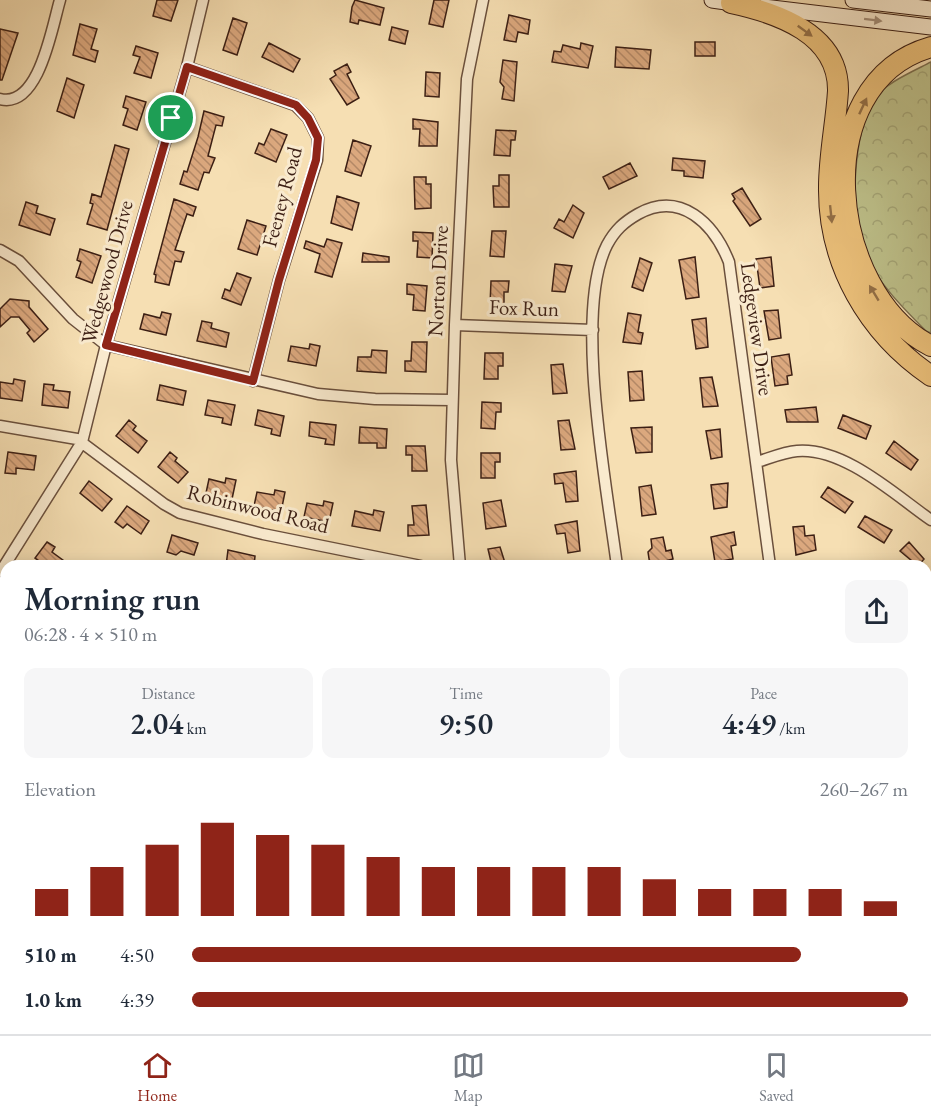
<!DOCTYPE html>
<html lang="en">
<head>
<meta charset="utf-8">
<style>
  :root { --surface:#fff; --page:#f6f6f7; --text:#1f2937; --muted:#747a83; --line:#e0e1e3; --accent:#8f2418 }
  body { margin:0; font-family:"EB Garamond",serif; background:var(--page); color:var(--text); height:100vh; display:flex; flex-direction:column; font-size:22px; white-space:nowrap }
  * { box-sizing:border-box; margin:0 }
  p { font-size:20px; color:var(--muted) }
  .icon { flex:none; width:33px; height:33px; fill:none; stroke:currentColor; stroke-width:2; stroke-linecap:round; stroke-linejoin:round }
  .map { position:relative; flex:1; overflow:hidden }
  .sheet { position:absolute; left:0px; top:560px; width:932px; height:476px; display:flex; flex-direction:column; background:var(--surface); border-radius:18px 18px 0 0; box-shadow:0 3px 15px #0003 }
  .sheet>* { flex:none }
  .pin { position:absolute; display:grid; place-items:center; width:51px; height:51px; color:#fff; margin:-26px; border:3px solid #fff; border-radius:50%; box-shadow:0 2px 6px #0007 }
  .round { display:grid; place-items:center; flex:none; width:63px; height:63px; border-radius:12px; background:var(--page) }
  .overview { display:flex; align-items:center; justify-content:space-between; height:102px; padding:0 24px }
  h1 { font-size:33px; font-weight:600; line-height:45px }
  .metrics { display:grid; grid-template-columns:repeat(3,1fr); gap:9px; height:102px; padding:6px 24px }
  .metrics div { display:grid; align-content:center; border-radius:12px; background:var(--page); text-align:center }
  .metrics b { font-size:30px; font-weight:600 }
  .metrics small { font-size:16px; font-weight:400 }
  .metrics p { font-size:16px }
  .chart { height:168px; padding:12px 24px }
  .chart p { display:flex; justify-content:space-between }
  .chart svg { width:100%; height:108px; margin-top:6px; stroke:var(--accent); stroke-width:6 }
  ul { padding:0 24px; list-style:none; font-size:20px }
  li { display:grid; grid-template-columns:96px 72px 1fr; align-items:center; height:45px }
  li i { height:15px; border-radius:8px; background:var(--accent) }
  .tabs { display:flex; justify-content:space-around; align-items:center; height:84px; border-top:2px solid var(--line); background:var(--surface); font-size:16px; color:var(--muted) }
  .tabs a { display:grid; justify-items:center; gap:3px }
  .tabs .current { color:var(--accent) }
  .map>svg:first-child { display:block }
</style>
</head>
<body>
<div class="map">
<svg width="931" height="1034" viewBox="0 0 931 1034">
  <defs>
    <pattern id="forest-crowns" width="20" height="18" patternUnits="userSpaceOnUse" patternTransform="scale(1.5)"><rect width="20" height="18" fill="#bec18b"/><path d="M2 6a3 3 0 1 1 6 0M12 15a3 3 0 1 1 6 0" fill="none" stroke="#a4a577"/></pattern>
    <pattern id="building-back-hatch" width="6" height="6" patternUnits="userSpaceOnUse" patternTransform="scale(1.5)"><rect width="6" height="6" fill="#dba87e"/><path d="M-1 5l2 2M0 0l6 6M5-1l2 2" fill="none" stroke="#b38866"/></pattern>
  </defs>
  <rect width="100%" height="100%" fill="#f6dfb3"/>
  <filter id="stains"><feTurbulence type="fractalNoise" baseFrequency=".00333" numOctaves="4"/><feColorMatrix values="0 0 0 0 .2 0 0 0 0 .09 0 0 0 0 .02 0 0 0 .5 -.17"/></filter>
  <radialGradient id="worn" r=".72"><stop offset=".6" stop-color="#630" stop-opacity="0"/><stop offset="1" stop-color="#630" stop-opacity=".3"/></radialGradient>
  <!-- forest -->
  <path fill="url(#forest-crowns)" stroke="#7d7050" stroke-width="1.5" d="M931 62V333L926 331C904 309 876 281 864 252 849 213 853 136 874 99 883 84 916 70 931 62Z
    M0 677 6 679V893L0 895Z
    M6 913V1029H633L642 1034H0V915Z
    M926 1022H931V1034H680L744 1029H926Z"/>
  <!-- building -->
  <path fill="url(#building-back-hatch)" stroke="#3c1f14" stroke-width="1.5" d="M157 0H178L171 21 153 16Z
    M355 0 384 8 380 25 359 20 358 24 350 22 352 7Z
    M434 0H449L443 27 429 24Z
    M509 15 530 20 528 34 518 32 516 42 504 40Z
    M233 18 247 23 237 55 223 50Z
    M80 24 97 29 91 49 98 51 95 62 73 55Z
    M392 27 408 31 405 44 389 40Z
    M0 29 18 33 2 80H0Z
    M695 42H715V56H695Z
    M269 43 300 59 293 72 262 57Z
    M581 43 593 46 588 68 552 62 554 51 561 52 563 45 580 49Z
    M136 46 158 53 151 78 134 73 140 57 133 55Z
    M616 47 651 50 649 69 615 67Z
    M503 60 517 62 514 101 502 99 504 87 500 82Z
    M347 64 351 72 347 74 359 98 347 105 330 79 336 75 334 71Z
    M426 72 440 73 439 97 425 96Z
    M67 78 84 85 74 118 57 111Z
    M126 96 146 102 137 130 123 125 128 109 123 107Z
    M204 111 224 117 222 126 216 125 208 156 215 158 209 173 204 172 198 190 180 184 184 171 187 172 198 137Z
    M413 119 438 122 437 146H419L420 129H413Z
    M271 129 287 135 276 162 255 153 259 143 264 145Z
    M496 130 516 131 515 140H511L510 156 494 155Z
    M353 140 371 146 361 176 345 171Z
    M115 145 129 149 107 230 87 224 93 204 90 203 92 194 101 197Z
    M673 158 705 161 703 178 684 176V171L672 170Z
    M630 163 637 176 609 189 603 177Z
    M499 175H509V207H494L493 186H499Z
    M414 177H426V184H431V208L415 209Z
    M742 188 761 219 750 226 733 201 735 199 732 194Z
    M337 196 359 203 352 230 331 223Z
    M174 199 196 207 193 216 187 214 175 250 184 252 181 262 175 261 169 285 155 282 156 275 154 274Z
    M26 202 38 206 36 213 55 219 50 235 19 225Z
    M573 205 584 213 573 238 554 228 559 219 564 222Z
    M247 220 266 226 257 255 238 249Z
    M492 231H506L504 257 490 256Z
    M413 232 433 233 432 258 417 257 418 241H413Z
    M327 239 342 243 332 277 315 272 320 254 304 248 306 241 324 247Z
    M80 249 101 256 92 283 76 277 81 262 77 260Z
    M363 253 389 257V262H362Z
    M695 257 699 297 686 299 679 260Z
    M771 257 774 286 760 288 756 259Z
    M640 258 652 263 643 291 632 287Z
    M555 264 572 266 565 292 552 291Z
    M237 273 251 278 241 305 222 298 225 289 230 291Z
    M491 281H509L508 292H504V305H490Z
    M407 284 427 286 425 311 413 310 414 295 407 294Z
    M10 299 29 301V307L48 329 34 342 27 333 30 330 19 317H11L0 327V309Z
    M778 310 781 338 769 340 764 311Z
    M162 312 171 314 166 335 140 329 144 314 160 318Z
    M628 313 641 315 638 332 643 333 641 344 623 342Z
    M706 318 708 347 696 349 692 320Z
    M202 321 212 323 211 328 229 333 226 347 197 341Z
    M412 342H427L426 372 405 371V361H411Z
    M310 344 320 346 316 366 288 361 291 346 309 349Z
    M372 350 387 351 386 373 357 371 358 357H371Z
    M485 353H503V366H498V379H484Z
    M789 354 792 375 787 376 788 384 775 386 771 357Z
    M563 364 567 393 553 394 551 365Z
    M642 371 644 400 630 401 628 372Z
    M712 377 718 406 703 407 700 378Z
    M14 379 25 381 22 401 0 398V382L13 384Z
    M44 384 54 385 53 390 70 392 68 408 42 405Z
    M160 385 186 391 183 405 157 400Z
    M208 400 235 405 231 425 222 423 223 418 205 415Z
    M482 402 501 403V412H496L495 429 481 428Z
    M816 407 818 422H787L785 410Z
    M258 410 284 416 280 436 271 434 272 429 255 425Z
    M843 415 871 426 866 439 838 428Z
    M129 420 136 426 133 430 147 441 138 453 116 436Z
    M569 420 575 449 561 450 558 421Z
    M310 422 336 425 334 445 325 444 326 439 309 436Z
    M360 427 387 429 386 448H377V443H359Z
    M652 427V452L636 453 631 428Z
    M720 429 722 457 711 459 706 431Z
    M894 441 918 460 911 470 886 453Z
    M406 446H425L427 471H412V455H406Z
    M8 452 36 456 34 470 16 468V474L5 473Z
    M170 452 177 458 175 461 188 472 178 483 158 467Z
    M481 453H500V462H495V478H481Z
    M576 471 578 501 566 502 563 483 555 484 554 474Z
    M226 478 236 480 232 499 206 493 209 479 225 483Z
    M89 481 112 499 102 511 80 493Z
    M728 483 727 507 714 509 711 485Z
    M651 485 656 514 642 516 639 487Z
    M828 487 853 502 845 513 821 497Z
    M275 490 285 492 281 512 254 506 257 492 274 495Z
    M501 500 506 526 486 529 483 503Z
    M324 501 333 503 329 522 304 517 307 503 323 506Z
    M426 505 429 535 408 536V525H414L412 506Z
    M127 506 149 521 141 534 127 524 123 528 115 522Z
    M374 510 384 512 380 531 352 526 355 511 373 515Z
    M865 516 892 530 884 543 858 527Z
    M577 521 580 551 568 553 565 533 557 534 555 525Z
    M804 526 805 536 814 535 816 550 796 555 793 527Z
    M734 532 736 545 731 546 733 559 715 562 711 537Z
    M172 535 198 543 194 555 181 551 176 555 167 552Z
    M663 537 666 551 671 550 673 559 650 565 648 552 652 548 651 539Z
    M47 542 55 547 52 552 71 566H46L35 558Z
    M909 542 924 559 918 566 900 551Z
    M500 547 506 566H492L488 549Z
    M228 550 255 556 254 566H226Z"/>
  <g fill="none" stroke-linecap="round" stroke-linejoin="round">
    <!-- minor casing -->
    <g stroke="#6a4f3c" stroke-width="13">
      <path id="minor" d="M187 67 295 105 308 118 318 138 317 160 279 280 253 381
        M0 99C39 109 52 27 60 0
        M0 250 19 261 73 319 106 345 318 394 375 399 452 400
        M455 325 593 330
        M0 426 77 439 164 504 180 513 263 534 421 566
        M757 462C770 458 784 452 797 451 844 447 895 495 931 520
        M460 566 451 460 455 325 467 79 483 0
        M617 566C607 488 573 312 607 245 615 230 624 222 638 214 681 190 714 224 729 262L770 566
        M1 571 82 442 106 345 187 67 203 0
        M926 760H931
        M926 912 931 909"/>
    </g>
    <!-- secondary casing -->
    <g stroke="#3c1f14" stroke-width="17">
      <path id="secondary" d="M712 0 740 4
        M853 0 931 9
        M764 7 931 27"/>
    </g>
    <!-- motorway casing -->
    <g stroke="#3c1f14" stroke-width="22">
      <path id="motorway" d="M731 3C778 13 839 34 838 91 836 123 829 155 829 187 828 264 868 333 931 376
        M931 47C805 83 828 293 931 346"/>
    </g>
    <!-- minor -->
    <use href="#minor" stroke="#f9eace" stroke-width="10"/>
    <!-- secondary -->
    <use href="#secondary" stroke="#f9eace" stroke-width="15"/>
    <!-- motorway -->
    <use href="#motorway" stroke="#ebc07a" stroke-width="20"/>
  </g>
  <!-- one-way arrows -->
  <defs><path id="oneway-solid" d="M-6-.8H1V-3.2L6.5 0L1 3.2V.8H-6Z" transform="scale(1.5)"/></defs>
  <use fill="#a48f7a" href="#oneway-solid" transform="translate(873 20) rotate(7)"/>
  <g fill="#947047">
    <use href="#oneway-solid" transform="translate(805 31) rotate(36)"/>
    <use href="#oneway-solid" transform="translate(863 106) rotate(-65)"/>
    <use href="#oneway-solid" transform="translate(831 214) rotate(84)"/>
    <use href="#oneway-solid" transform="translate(874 293) rotate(-121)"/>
  </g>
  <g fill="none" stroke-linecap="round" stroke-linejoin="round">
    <!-- route casing -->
    <g stroke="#fff" stroke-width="12">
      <path id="route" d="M187 67 296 105 308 118 318 138 316 160 279 280 253 381 106 345Z"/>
    </g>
    <!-- route -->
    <use href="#route" stroke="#8f2418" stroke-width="8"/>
  </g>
  <g text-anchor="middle" stroke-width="6" stroke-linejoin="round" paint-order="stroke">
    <!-- street labels -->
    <g font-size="21" fill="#3c1f14" stroke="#f9eace">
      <text transform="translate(282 197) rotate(-75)" y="7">Feeney Road</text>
      <text transform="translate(107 272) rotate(-75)" y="7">Wedgewood Drive</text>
      <text transform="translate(438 281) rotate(-87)" y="7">Norton Drive</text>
      <text transform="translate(524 308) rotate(2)" y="7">Fox Run</text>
      <text transform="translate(757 329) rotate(82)" y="7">Ledgeview Drive</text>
      <text transform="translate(258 509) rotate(14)" y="7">Robinwood Road</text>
    </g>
  </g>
  <rect width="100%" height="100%" filter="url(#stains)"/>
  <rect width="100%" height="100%" fill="url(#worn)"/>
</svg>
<div class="pin" style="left:171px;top:118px;background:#1e9e55"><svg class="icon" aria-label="arrive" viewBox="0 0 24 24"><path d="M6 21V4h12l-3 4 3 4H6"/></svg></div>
<section class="sheet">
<div class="overview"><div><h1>Morning run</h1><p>06:28 · 4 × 510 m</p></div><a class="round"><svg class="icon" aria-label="share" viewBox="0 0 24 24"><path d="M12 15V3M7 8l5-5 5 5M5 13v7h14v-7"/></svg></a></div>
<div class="metrics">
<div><p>Distance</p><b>2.04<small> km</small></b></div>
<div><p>Time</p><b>9:50</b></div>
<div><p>Pace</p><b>4:49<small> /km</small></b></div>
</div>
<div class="chart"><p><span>Elevation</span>260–267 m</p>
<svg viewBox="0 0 160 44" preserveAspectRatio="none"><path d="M5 44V33M15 44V24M25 44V15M35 44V6M45 44V11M55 44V15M65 44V20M75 44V24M85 44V24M95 44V24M105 44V24M115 44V29M125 44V33M135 44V33M145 44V33M155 44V38"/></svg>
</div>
<ul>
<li><b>510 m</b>4:50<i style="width:85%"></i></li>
<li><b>1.0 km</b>4:39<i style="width:100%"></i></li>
</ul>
</section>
</div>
<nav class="tabs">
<a class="current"><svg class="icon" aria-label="home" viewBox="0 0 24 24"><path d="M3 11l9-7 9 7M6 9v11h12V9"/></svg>Home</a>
<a><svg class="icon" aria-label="map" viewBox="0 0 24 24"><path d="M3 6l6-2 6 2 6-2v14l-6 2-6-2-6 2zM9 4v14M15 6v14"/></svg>Map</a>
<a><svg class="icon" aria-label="saved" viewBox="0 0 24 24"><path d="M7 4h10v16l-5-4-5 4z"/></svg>Saved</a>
</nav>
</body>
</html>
